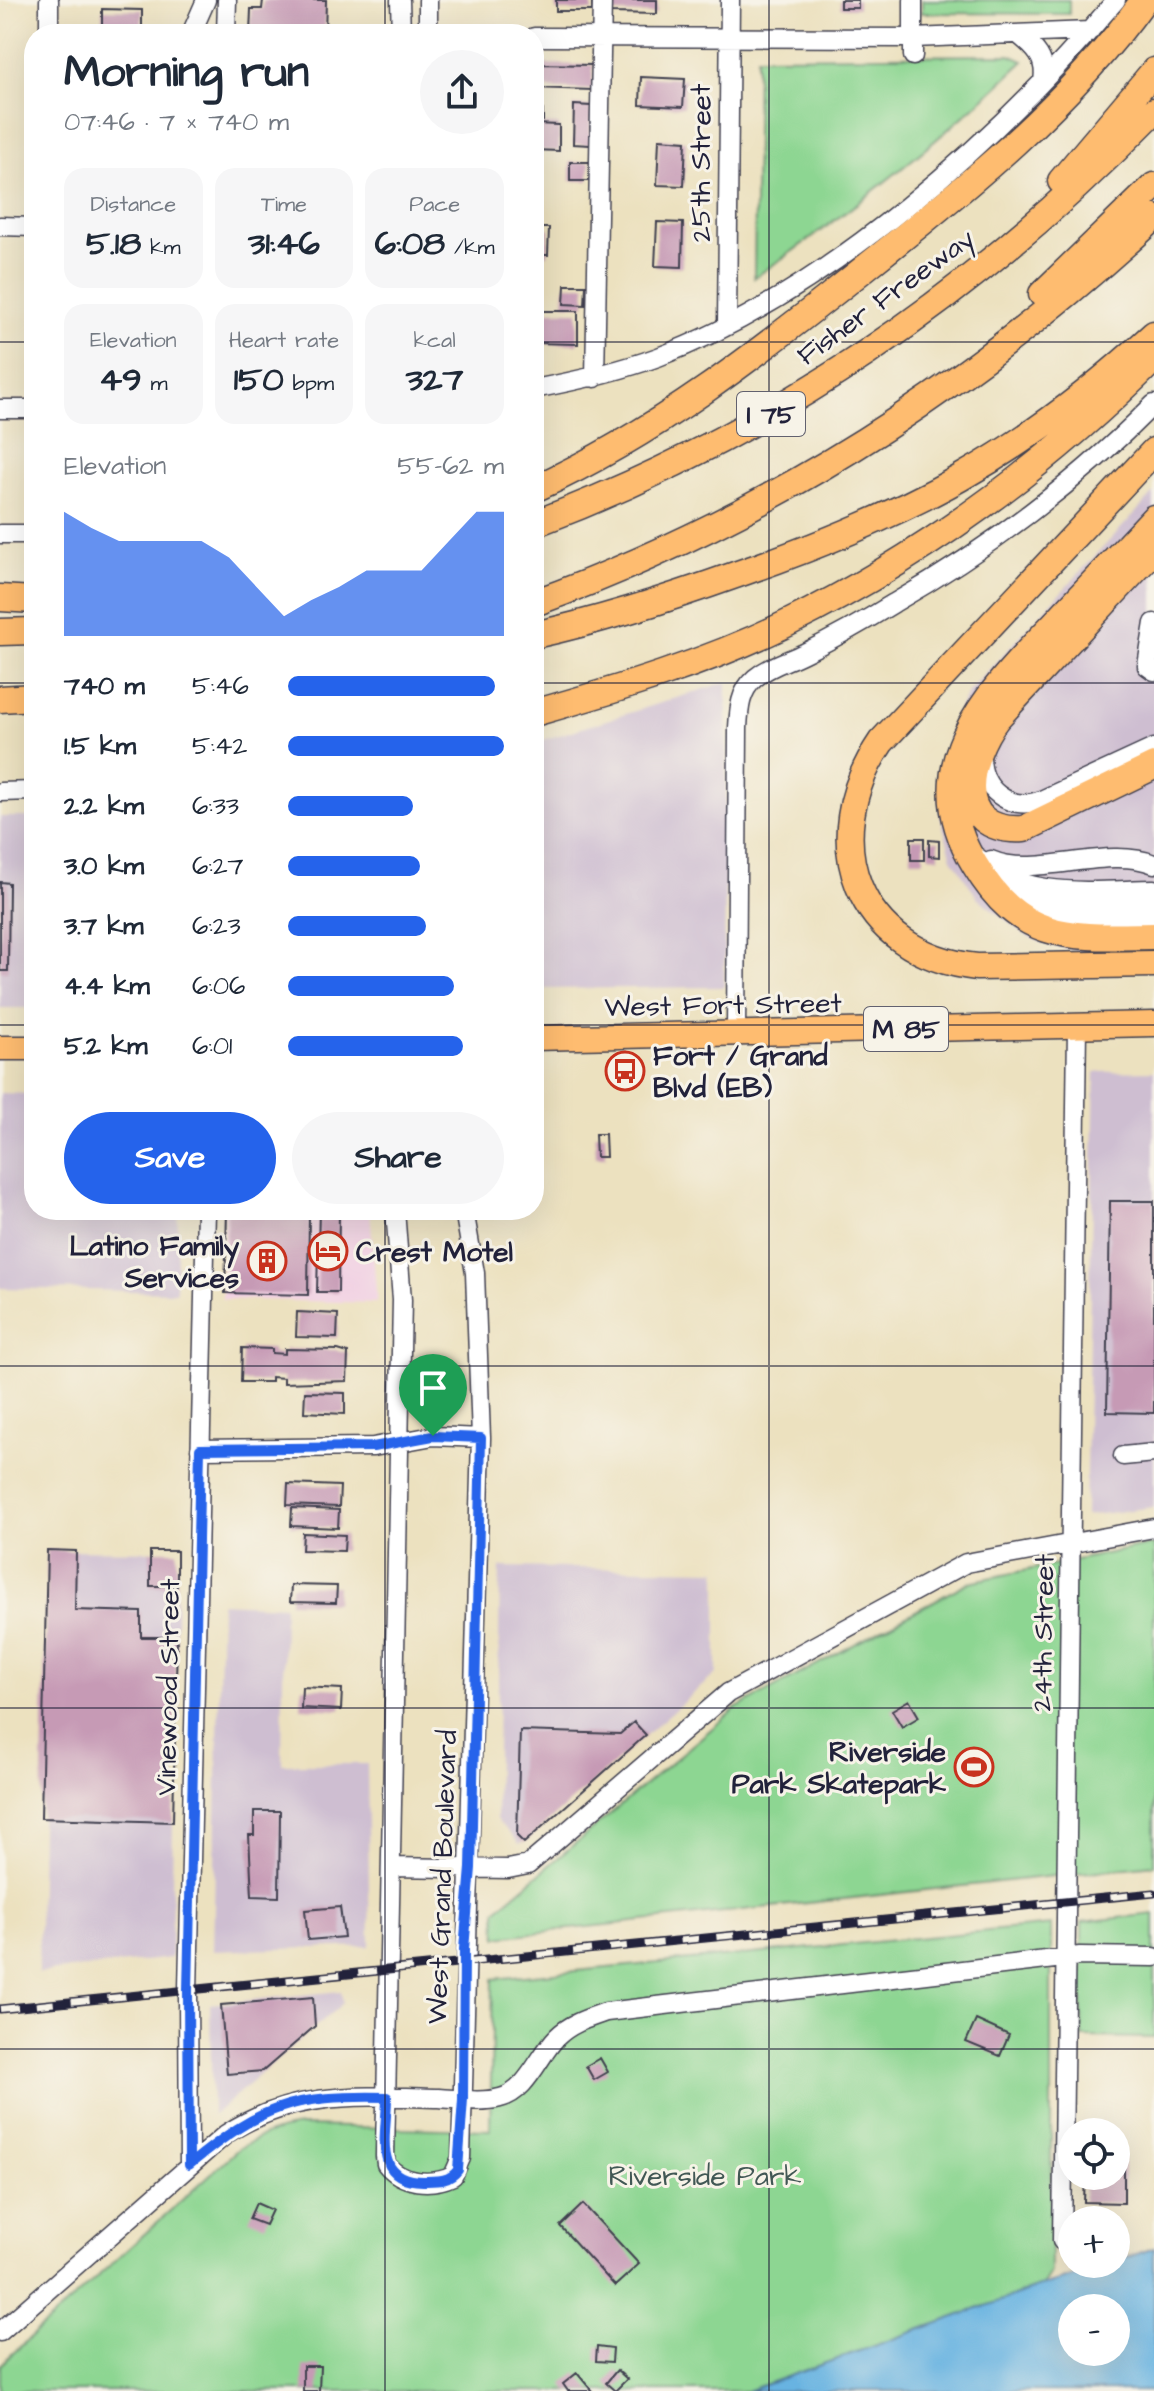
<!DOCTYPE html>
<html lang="en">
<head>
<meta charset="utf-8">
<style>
  :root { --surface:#fff; --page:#f6f6f7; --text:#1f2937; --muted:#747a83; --accent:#2563eb }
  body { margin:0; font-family:"Architects Daughter",sans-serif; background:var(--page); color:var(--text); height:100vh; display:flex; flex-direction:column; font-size:30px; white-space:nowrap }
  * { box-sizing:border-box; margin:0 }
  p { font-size:26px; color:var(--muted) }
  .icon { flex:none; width:44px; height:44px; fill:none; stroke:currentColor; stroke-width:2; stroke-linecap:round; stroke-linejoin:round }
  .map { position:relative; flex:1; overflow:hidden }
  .drawer { position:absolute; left:24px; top:24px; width:520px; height:1196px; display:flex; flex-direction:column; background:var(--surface); border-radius:32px; box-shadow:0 8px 32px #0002 }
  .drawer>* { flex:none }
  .fabs { position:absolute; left:1058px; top:2118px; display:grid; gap:16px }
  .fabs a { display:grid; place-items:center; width:72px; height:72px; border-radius:50%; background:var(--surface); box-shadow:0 8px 32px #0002; font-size:40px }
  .pin { position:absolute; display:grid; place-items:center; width:68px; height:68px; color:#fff; margin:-82px -34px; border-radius:50% 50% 50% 0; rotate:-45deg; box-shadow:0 0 8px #0007 }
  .pin .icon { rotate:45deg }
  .round { display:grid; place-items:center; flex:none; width:84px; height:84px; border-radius:42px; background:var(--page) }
  .overview { display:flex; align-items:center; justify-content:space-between; height:136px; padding:0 40px }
  h1 { font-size:44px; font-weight:700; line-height:60px }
  .metrics { display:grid; grid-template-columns:repeat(3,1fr); gap:12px; height:136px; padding:8px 40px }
  .metrics div { display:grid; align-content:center; border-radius:20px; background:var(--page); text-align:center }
  .metrics b { font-size:34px; font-weight:700 }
  .metrics small { font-size:22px; font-weight:400 }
  .metrics p { font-size:22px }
  .chart { height:224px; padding:16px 40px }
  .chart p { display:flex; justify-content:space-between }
  .chart svg { width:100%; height:144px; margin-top:8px; fill:var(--accent); opacity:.7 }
  .button { display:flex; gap:16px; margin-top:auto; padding:16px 40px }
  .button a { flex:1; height:92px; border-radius:48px; background:var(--accent); color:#fff; font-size:32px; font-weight:700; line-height:92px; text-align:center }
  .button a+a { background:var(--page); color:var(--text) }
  ul { padding:0 40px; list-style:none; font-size:26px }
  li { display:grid; grid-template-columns:128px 96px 1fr; align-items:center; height:60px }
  li i { height:20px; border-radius:10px; background:var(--accent) }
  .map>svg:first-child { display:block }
</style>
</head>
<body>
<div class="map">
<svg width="1154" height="2391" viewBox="0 0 1154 2391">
  <rect width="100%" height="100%" fill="#f7f3e8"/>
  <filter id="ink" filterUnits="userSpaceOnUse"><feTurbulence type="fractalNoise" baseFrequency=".0125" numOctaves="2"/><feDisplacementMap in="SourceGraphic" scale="16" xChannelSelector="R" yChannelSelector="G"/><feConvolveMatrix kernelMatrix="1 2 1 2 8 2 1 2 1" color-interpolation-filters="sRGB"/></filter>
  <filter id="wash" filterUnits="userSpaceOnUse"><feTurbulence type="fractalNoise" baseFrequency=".006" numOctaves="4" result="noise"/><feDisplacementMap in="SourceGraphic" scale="32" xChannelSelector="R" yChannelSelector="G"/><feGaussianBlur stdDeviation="1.8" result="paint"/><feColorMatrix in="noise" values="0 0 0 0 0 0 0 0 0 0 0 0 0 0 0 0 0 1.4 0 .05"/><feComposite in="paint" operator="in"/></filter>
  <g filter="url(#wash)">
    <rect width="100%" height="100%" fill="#ece1bf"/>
    <!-- built -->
    <path fill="#f1d0e3" d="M224 1210H370L377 1303 222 1299Z"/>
    <!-- industrial -->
    <path fill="#cebed1" d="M1154 493V953L1087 954 1042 943 1023 934 977 897 952 858 941 819 938 784 954 719 968 692Z
      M727 682 724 987 534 989V743Z
      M0 817H34V1008H0Z
      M1154 1071V1507L1085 1516 1095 1072Z
      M0 1093 34 1094V1210H178L176 1292 0 1288Z
      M47 1550 177 1551 171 1958 38 1973Z
      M500 1567 717 1570V1673L520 1844 496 1819Z
      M221 1603 284 1606 282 1764H367L370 1946 213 1951Z
      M341 1991 343 2003 212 2116 210 2004Z"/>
    <!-- green -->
    <path fill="#8dd692" stroke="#587c66" stroke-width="2" d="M922 0H1069V14L922 13Z
      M1010 55 1024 61C940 141 851 212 754 278L757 57Z
      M1154 1544V1865L497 1937 496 1910 735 1709 969 1582Z
      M1154 1914V2038L1082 2037V1922Z
      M1051 1925V2272L1042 2286 747 2391H0V2365L237 2150C258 2136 276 2129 301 2126L490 2130 493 1979Z"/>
    <!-- water -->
    <path fill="#68b3e1" stroke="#456a8e" stroke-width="2" fill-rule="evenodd" d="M1154 2248V2391H747L1042 2286 1116 2264V2261ZM1072 2308H1116V2352H1072Z"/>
    <g id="blocks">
      <!-- building -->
      <path fill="#c69ab5" d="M263 0H326L325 34H250L251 9H262Z
        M556 0H592V11H556Z
        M611 0H657V14L611 13Z
        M840 0H858V8H840Z
        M102 9 142 10V31L102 30Z
        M534 64 593 65 592 90 534 88Z
        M641 77 685 79 683 107 640 105Z
        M534 93H538L537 110H543V121L534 120Z
        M574 105 591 106 590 145 573 144Z
        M534 124 559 125V151L534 150Z
        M659 139 686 141 684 186 657 185Z
        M570 162H590L589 181H570Z
        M657 222 683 223 682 267 655 266Z
        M534 228H549L548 255H534Z
        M534 265H538L537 296H534Z
        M565 285H586L585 305 564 304Z
        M534 311H578V344L534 343Z
        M911 838H924V860H911Z
        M929 840 939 841V857L929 856Z
        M0 882 9 883 8 971H0Z
        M595 1134H605L606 1157H596Z
        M1110 1201H1154V1413L1107 1412Z
        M227 1210H309L308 1295 225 1293Z
        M319 1210H339L338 1292H317Z
        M297 1312 338 1314 337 1338 296 1337Z
        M242 1348 272 1349V1353L285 1354V1349L338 1350 348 1353 347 1381 284 1383V1378L271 1377V1382H241Z
        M305 1392 345 1393V1414L304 1412Z
        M288 1484 340 1486 339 1507 287 1505Z
        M292 1508 339 1510 338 1528 291 1526Z
        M303 1533 345 1535 344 1551 302 1550Z
        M47 1550 76 1551 75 1610 141 1612V1637H177L173 1822 41 1818Z
        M150 1551H177V1586H150Z
        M291 1585 337 1586 336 1603 290 1602Z
        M302 1687 342 1689 341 1710 301 1708Z
        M909 1700 919 1717 902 1727 892 1710Z
        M634 1722 646 1735 524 1843 517 1836 520 1731 620 1734Z
        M254 1811H280L279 1897 252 1896 249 1835H254Z
        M340 1907 344 1937 308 1940 305 1910Z
        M313 1997 315 2026 263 2071 227 2074 221 2005Z
        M976 2020 1009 2035 1000 2056 966 2042Z
        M600 2058 608 2072 594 2080 586 2066Z
        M1116 2155H1124V2203L1084 2202 1085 2176H1116Z
        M256 2203 272 2210 265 2225 249 2219Z
        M583 2204 639 2264 615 2286 560 2226Z
        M597 2346 613 2348 612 2362 596 2361Z
        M303 2366H320L319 2391H303Z
        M617 2370 627 2379 615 2391 606 2383Z
        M577 2373 592 2391H568L563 2384Z"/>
    </g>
  </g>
  <g filter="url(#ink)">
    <use href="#blocks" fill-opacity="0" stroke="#403f4f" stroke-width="2"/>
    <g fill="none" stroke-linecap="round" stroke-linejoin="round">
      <!-- minor casing -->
      <g stroke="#403f4f" stroke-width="21">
        <path id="minor" d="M400 0 401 34
          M428 0V34
          M913 0V56
          M49 34V0
          M191 34 206 0
          M226 34 227 0
          M1019 35C1035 48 1047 59 1043 81
          M534 37 913 38 1090 31
          M0 226 34 227
          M727 326 730 0
          M595 378 602 0
          M534 389C576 381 617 372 658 357 826 294 1001 137 1116 0
          M0 409H34
          M0 534H30L34 530
          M1154 623 1147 666 1154 671
          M981 758C982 789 1008 811 1039 801L1154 748
          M0 792 34 791
          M977 857C1025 901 1094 890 1154 889
          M991 860C1034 879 1107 845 1154 864
          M997 886 1041 905H1154
          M1045 916 1063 920 1154 921
          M736 1033 738 728C739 709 740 691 755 678 769 666 788 661 804 653 835 638 865 621 894 603 988 549 1078 481 1154 404
          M395 1210 402 1300 385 2156 386 2164C402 2184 431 2186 453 2176L461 2158 481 1438 475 1273 464 1210
          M200 1449 373 1447 433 1436 481 1438
          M1123 1456 1154 1453
          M391 1867 508 1869 528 1865 728 1693 966 1563 1154 1528
          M189 2165 188 1991 206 1210
          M1062 2241 1077 1026
          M0 2332 226 2134C293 2090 362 2096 439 2098 458 2099 481 2103 500 2098 527 2092 539 2055 557 2037 571 2023 589 2018 606 2012L1080 1956 1154 1957"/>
      </g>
      <!-- major casing -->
      <g stroke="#403f4f" stroke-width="27">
        <path id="major" d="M534 1038 1154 1024
          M0 1048H34"/>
      </g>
      <!-- highway casing -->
      <g stroke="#403f4f" stroke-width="29">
        <path id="highway" d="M1061 181 1154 71
          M1042 294 1154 186
          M1154 451 881 742C815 839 856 954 977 967L1154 964
          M534 489C657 433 760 352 865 268 967 187 1068 106 1144 0
          M1154 518C1121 553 1087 589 1054 624 988 693 914 765 975 865 1022 944 1073 937 1154 936
          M534 524C775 433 975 295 1154 111
          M1154 550 997 718C967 757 949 834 1024 829L1154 766
          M0 598 34 600
          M534 603C766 519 973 385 1154 218
          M0 632 34 631
          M534 635C603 620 671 598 738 574 908 515 1021 457 1154 334
          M0 699 34 697
          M534 713C619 689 706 663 786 624 923 557 1046 466 1154 359"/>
      </g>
      <!-- minor -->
      <use href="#minor" stroke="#fff" stroke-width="18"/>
      <!-- major -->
      <use href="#major" stroke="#febc70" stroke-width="24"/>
      <!-- highway -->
      <use href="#highway" stroke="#febc70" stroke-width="26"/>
      <!-- rail casing -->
      <g stroke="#22223b" stroke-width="9">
        <path id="rail" d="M0 2009 1154 1893"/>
      </g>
      <!-- rail -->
      <use href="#rail" stroke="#f7f3e8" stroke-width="6" stroke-dasharray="18" stroke-linecap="butt"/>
    </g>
  </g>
  <g fill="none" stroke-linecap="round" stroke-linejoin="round" filter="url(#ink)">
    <!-- route casing -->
    <g stroke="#fff" stroke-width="16">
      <path id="route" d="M433 1436 481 1438 471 1868 464 1949 463 2099 458 2170C449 2182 437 2181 423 2181 371 2181 387 2133 387 2097 292 2095 262 2105 189 2165L188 1991 200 1449 373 1447Z"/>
    </g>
    <!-- route -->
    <use href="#route" stroke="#2563eb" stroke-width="10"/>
  </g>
  <!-- grid -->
  <path fill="none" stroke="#22223b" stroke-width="2" stroke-opacity="0.55" d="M385 0V34M769 0V2391M0 342H34M534 342H1154M0 683H34M534 683H1154M0 1025H34M534 1025H1154M385 1210V2391M0 1366H1154M0 1708H1154M0 2049H1154"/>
  <!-- icons -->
  <defs>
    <g id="bus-ring" transform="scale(2)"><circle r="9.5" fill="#f7f3e8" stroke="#c8321e" stroke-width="1.5"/><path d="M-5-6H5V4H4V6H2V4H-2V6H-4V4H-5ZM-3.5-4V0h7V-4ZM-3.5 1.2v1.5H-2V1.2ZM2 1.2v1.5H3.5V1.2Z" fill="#c8321e"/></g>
    <g id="hotel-ring" transform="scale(2)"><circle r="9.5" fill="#f7f3e8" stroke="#c8321e" stroke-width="1.5"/><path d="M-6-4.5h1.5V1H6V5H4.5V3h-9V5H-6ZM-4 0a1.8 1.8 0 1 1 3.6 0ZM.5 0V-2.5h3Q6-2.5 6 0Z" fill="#c8321e"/></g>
    <g id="building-ring" transform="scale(2)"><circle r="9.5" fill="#f7f3e8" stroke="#c8321e" stroke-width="1.5"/><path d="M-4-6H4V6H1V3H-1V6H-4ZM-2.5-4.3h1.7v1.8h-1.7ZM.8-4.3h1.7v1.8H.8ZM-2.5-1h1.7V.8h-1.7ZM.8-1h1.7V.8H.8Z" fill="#c8321e"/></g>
    <g id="stadium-ring" transform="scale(2)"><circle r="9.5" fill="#f7f3e8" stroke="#c8321e" stroke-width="1.5"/><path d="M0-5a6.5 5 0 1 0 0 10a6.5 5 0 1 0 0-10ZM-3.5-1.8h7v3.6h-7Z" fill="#c8321e"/></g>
  </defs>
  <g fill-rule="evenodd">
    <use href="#bus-ring" x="625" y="1071"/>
    <use href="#hotel-ring" x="328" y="1251"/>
    <use href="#building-ring" x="267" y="1261"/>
    <use href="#stadium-ring" x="974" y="1767"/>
  </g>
  <g text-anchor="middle" stroke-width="6" stroke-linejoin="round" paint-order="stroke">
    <!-- shield labels -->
    <g fill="#f7f3e8" stroke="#62616f" stroke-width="2">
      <rect x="737" y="392" width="68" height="44" rx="6"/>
      <rect x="864" y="1007" width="84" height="44" rx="6"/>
    </g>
    <g font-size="26" font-weight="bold" fill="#22223b">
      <text x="771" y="423">I 75</text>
      <text x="906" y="1038">M 85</text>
    </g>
    <!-- street labels -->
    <g font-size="28" fill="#22223b" stroke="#f7f3e8">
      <text transform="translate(700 163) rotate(-90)" y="10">25th Street</text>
      <text transform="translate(885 296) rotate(-36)" y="10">Fisher Freeway</text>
      <text transform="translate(723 1004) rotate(-1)" y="10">West Fort Street</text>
      <text transform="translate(1042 1633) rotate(-89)" y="10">24th Street</text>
      <text transform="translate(167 1687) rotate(-89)" y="10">Vinewood Street</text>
      <text transform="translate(441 1877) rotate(-88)" y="10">West Grand Boulevard</text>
    </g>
    <!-- poi labels -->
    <g font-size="28" font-weight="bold" fill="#22223b" stroke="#f7f3e8" text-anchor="start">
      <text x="653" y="1065">Fort / Grand<tspan x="653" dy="32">Blvd (EB)</tspan></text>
      <text x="239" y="1255" text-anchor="end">Latino Family<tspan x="239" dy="32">Services</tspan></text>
      <text x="356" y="1261">Crest Motel</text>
      <text x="946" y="1761" text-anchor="end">Riverside<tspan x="946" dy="32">Park Skatepark</tspan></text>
    </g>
    <!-- park labels -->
    <g font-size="28" fill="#425855" stroke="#f7f3e8">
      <text x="705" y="2185">Riverside Park</text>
    </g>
  </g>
</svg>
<div class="fabs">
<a><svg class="icon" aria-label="locate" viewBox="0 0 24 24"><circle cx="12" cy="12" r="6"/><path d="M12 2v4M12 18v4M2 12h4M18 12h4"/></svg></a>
<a>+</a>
<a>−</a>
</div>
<div class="pin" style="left:433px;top:1436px;background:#1e9e55"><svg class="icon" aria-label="arrive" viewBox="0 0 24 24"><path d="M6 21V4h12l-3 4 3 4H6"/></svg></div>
<section class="drawer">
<div class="overview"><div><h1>Morning run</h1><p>07:46 · 7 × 740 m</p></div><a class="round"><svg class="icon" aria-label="share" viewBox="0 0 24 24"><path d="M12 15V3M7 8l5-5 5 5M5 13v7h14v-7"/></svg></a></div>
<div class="metrics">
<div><p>Distance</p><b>5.18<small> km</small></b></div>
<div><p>Time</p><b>31:46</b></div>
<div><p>Pace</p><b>6:08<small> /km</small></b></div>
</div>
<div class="metrics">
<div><p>Elevation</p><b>49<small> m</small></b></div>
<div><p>Heart rate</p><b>150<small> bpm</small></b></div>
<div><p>kcal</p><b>327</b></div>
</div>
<div class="chart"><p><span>Elevation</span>55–62 m</p>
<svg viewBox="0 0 160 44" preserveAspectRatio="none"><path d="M0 44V6L10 11L20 15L30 15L40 15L50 15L60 20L70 29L80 38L90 33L100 29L110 24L120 24L130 24L140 15L150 6L160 6V44z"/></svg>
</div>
<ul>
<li><b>740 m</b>5:46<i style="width:96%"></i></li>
<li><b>1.5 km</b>5:42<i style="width:100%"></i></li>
<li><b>2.2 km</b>6:33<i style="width:58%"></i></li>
<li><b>3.0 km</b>6:27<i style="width:61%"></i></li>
<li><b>3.7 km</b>6:23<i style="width:64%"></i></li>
<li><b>4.4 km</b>6:06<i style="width:77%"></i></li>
<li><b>5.2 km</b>6:01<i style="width:81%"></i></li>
</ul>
<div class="button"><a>Save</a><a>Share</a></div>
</section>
</div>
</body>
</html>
